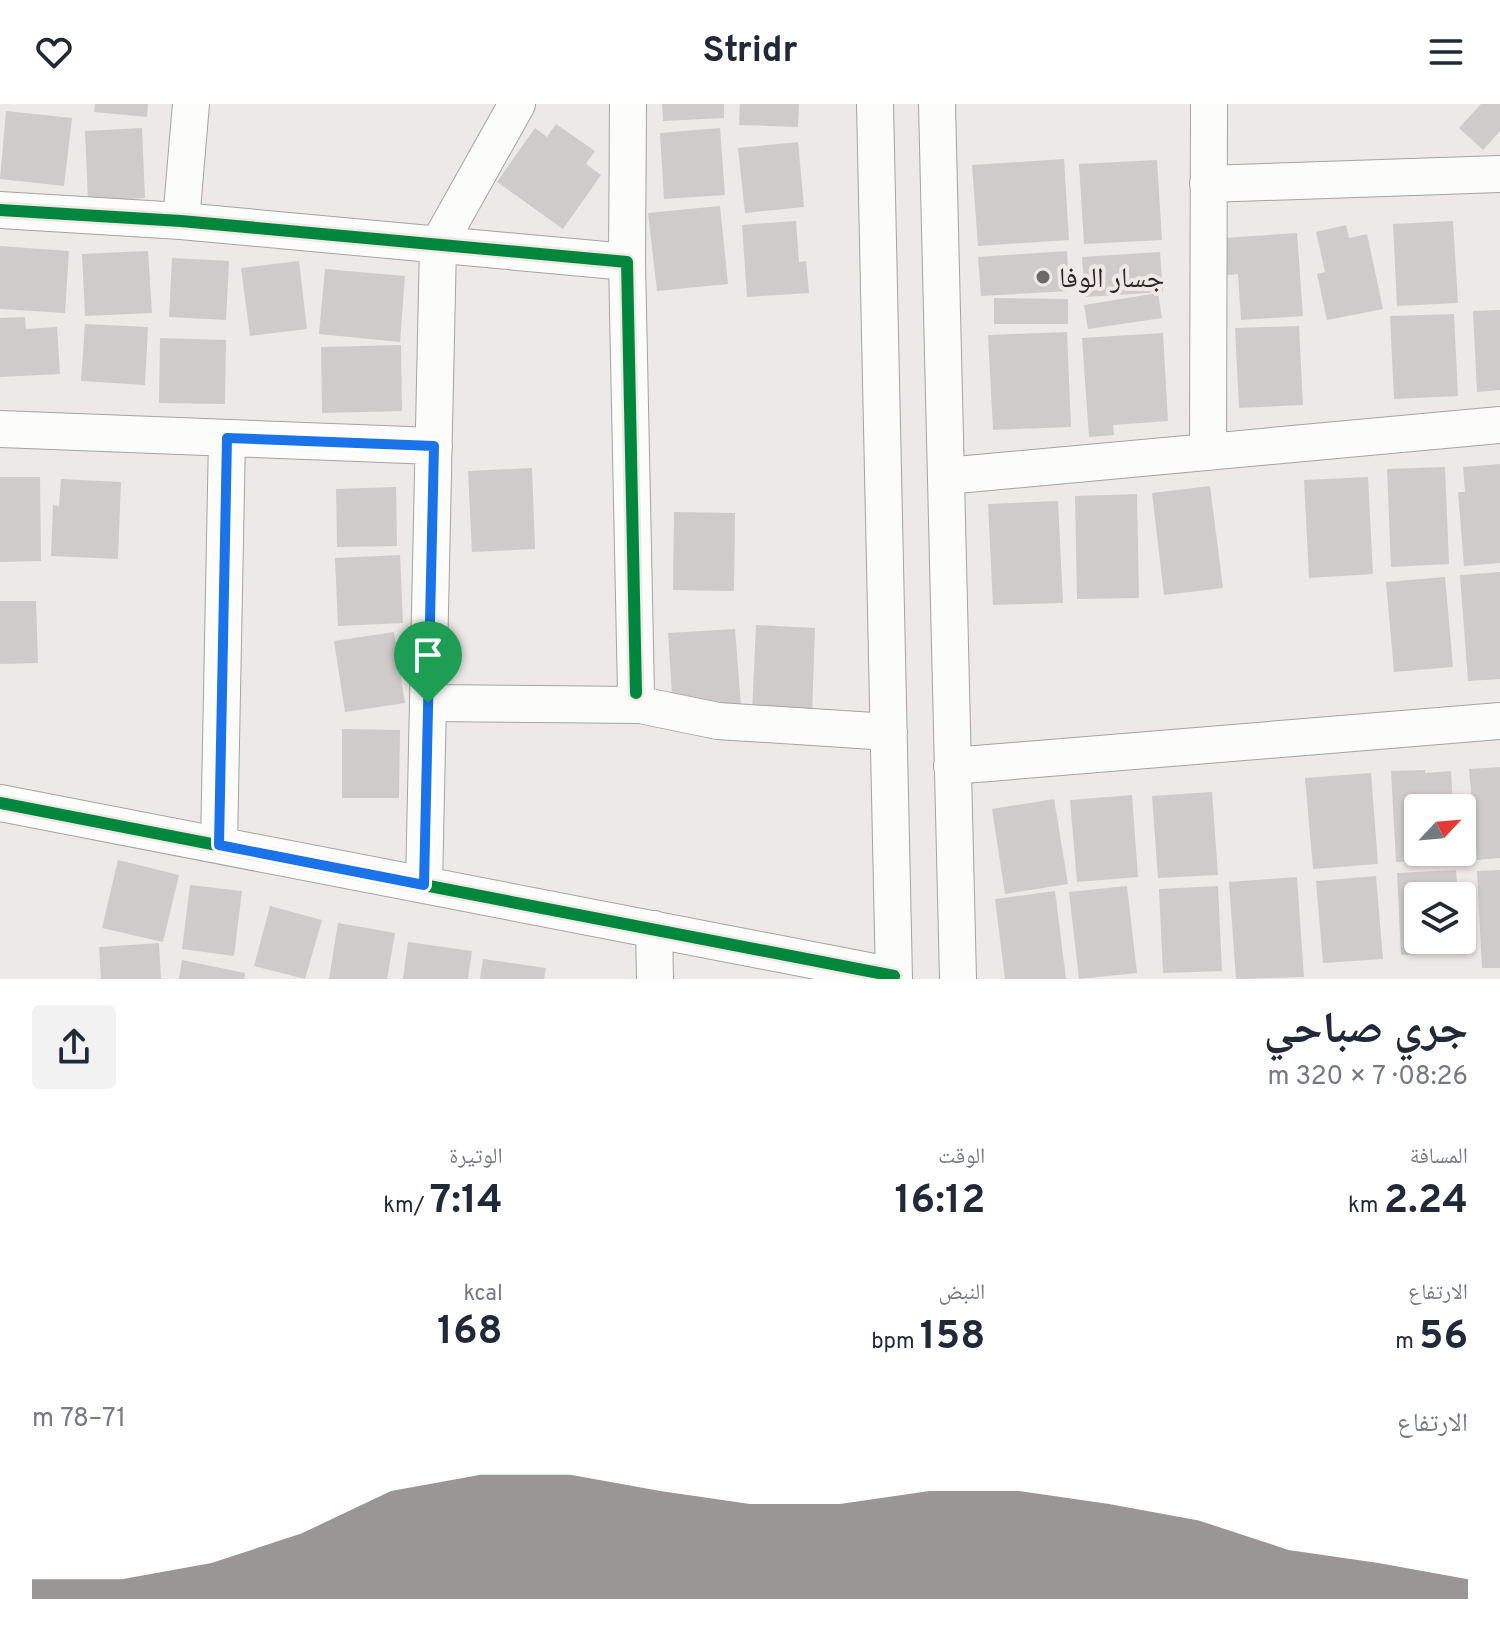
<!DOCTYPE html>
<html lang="ar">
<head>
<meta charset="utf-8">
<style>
  :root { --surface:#fff; --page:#f2f2f3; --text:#1f2937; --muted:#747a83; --accent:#6e6a69 }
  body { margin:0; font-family:Overpass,"Noto Naskh Arabic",sans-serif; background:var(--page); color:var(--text); direction:rtl; height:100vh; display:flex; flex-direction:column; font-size:30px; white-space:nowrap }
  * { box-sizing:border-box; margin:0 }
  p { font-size:26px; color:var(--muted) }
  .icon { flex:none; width:44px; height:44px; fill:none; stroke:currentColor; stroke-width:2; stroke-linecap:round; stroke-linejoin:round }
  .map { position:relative; height:875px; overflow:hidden; direction:ltr }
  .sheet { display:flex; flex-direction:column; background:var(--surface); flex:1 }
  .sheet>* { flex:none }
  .needle { width:52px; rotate:64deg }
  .buttons { position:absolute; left:1404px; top:690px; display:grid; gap:16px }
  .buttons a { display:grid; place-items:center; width:72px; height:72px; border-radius:8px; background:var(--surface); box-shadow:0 2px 6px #0004; font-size:40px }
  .pin { position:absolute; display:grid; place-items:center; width:68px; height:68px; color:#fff; margin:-82px -34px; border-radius:50% 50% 50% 0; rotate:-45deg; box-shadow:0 0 8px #0007 }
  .pin .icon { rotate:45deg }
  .round { display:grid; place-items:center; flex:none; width:84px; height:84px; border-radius:8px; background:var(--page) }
  .head { display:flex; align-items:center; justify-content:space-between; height:136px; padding:0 32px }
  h1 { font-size:44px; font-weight:700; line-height:60px }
  .figures { display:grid; grid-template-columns:repeat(3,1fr); gap:12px; height:136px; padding:8px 32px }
  .figures div { display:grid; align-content:center }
  .figures b { font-size:40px; font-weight:700 }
  .figures small { font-size:22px; font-weight:400 }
  .figures p { font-size:22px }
  .chart { height:224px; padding:16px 32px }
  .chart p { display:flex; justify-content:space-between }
  .chart svg { width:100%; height:144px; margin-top:8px; fill:var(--accent); opacity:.7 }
  header { display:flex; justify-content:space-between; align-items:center; height:104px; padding:0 32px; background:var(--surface); font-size:36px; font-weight:700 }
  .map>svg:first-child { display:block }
</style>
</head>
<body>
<header><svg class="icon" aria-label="menu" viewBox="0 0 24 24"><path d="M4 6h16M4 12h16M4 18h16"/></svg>Stridr<svg class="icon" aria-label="heart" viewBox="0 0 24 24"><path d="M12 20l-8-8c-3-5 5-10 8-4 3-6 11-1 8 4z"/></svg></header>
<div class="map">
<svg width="1500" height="875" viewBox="0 0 1500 875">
  <rect width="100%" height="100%" fill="#ede9e7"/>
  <!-- building -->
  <path fill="#cfcbca" d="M95 0H148L147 13 94 8Z
    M662 0H724V14L663 17Z
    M740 0H799L798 23 739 21Z
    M1481 0H1500V27L1483 46 1459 24Z
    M6 7 72 14 64 82 0 75Z
    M556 20 595 47 586 60 601 71 563 125 497 78 535 24 547 33Z
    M142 24 145 94 88 97 85 27Z
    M720 24 725 91 664 95 660 29Z
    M798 38 804 103 745 109 738 44Z
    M1064 55 1069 136 978 142 972 61Z
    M1157 56 1162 136 1084 140 1079 60Z
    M720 102 728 180 657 187 648 109Z
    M796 117 799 158 806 157 809 189 747 193 742 121Z
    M1453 117 1458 199 1397 202 1393 120Z
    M1346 121 1349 134 1367 130 1383 205 1327 216 1317 170 1325 168 1316 128Z
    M1297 129 1303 212 1241 216 1238 170 1227 171 1224 134Z
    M0 142 69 147 65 209 0 205Z
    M148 147 152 209 85 212 82 150Z
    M1067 147 1069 187 981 192 978 153Z
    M1160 148 1163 188 1085 193 1082 153Z
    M172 154 229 157 226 216 169 213Z
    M299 157 307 225 250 232 241 164Z
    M325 165 405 172 400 238 319 230Z
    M1158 189 1162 214 1088 225 1084 201Z
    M994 194 1068 195V220H994Z
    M1500 206V286L1477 288 1473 207Z
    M1454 210 1458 292 1394 295 1390 212Z
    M25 213 26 225 57 223 60 270 0 273V214Z
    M85 220 148 223 145 281 81 277Z
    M1299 222 1303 301 1239 304 1235 224Z
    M1067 228 1071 323 993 326 988 231Z
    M1163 229 1168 317 1113 321 1114 331 1089 333 1082 234Z
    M160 234 226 236 225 300 159 299Z
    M401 241 402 307 322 309 321 243Z
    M1500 360V459L1464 462 1458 388H1465L1463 363Z
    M1445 363 1449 460 1391 463 1387 365Z
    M532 364 535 445 472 448 468 367Z
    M0 373H40L41 457 0 458Z
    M1368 373 1373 470 1309 474 1304 376Z
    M61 375 121 378 118 455 51 452 53 401 59 402Z
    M1210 382 1223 484 1164 491 1152 389Z
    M396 383 397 442 337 443 336 385Z
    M1137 390 1139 494 1077 495 1075 392Z
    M1058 397 1063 499 993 501 988 400Z
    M674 408 735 409 734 487 673 486Z
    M400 451 403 519 338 522 335 454Z
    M1500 468V575L1468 577 1460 471Z
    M1445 473 1453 563 1394 568 1386 478Z
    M0 497H36L38 559 0 560Z
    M756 521 815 524 812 612 752 609Z
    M735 525 741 602 673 606 668 529Z
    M394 528 405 599 345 608 334 537Z
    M342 625 400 626 399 694H342Z
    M1500 663V754L1477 756 1469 665Z
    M1425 666V669L1451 667 1453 704H1418V748H1455L1456 755 1396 758 1391 667Z
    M1371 669 1378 760 1313 765 1305 674Z
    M1212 688 1218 771 1158 774 1152 692Z
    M1132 691 1138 773 1077 778 1070 696Z
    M1054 695 1068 780 1005 790 992 705Z
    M118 756 179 771 163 838 102 824Z
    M1456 766 1458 792H1418V836H1460V848L1401 851 1397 769Z
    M1500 766V864H1482L1477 767Z
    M1376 772 1383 855 1323 859 1316 777Z
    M1297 773 1304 873 1236 875 1229 778Z
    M190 781 242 787 234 852 182 845Z
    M1127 782 1137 869 1079 875 1069 788Z
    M1218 782 1222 867 1163 869 1159 785Z
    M1055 787 1066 875H1005L995 795Z
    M270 802 322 816 305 875 254 862Z
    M338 819 395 829 387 875H329Z
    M408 838 472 847 468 875H403Z
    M159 839 161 875H101L99 843Z
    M483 855 546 864 544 875H480Z
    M182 856 245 869 244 875H179Z"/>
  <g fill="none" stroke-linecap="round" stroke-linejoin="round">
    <!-- minor casing -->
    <g stroke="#a6a3a1" stroke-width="38">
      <path id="minor" d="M875 0 894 875
        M937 0 958 875
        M1208 80 1500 70
        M0 106 181 117 627 158 636 589
        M181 117 191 0
        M627 158 628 0
        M0 325 434 342
        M1208 348 1209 0
        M946 372 1500 321
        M428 599 640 601 718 617 889 628
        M952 662 1500 617
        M0 699 894 872
        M219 741 227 334
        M424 781 438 141 517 0
        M654 825 655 875"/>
    </g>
    <!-- minor -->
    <use href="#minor" stroke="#fcfcfb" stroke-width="36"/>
    <!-- cycleway casing -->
    <g stroke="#f0e8e4" stroke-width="17">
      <path id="cycleway" d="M0 106 181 117 627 158 636 589
        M0 699 894 872"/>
    </g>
    <!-- cycleway -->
    <use href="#cycleway" stroke="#00873e" stroke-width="12"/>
  </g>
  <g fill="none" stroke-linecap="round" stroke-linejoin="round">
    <!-- route casing -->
    <g stroke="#fff" stroke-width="16">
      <path id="route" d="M227 334 434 342 424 781 219 741Z"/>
    </g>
    <!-- route -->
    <use href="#route" stroke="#1a73e8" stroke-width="10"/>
  </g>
  <!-- markers -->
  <circle fill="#6e6a69" stroke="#f0e8e4" stroke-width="3" cx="1043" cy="173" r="8"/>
  <g text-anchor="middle" stroke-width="8" stroke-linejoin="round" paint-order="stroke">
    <!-- poi labels -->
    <g font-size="28" fill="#292625" stroke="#f0e8e4" text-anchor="start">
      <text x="1059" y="183">جسار الوفا</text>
    </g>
  </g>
</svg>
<div class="buttons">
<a><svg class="needle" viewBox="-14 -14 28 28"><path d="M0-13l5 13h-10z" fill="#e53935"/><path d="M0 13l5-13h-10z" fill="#747a83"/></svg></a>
<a><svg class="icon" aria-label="layers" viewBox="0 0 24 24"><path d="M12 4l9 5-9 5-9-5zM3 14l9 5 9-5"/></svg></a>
</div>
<div class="pin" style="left:428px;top:599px;background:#1e9e55"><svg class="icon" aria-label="arrive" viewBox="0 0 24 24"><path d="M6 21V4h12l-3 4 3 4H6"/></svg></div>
</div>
<section class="sheet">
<div class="head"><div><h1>جري صباحي</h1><p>08:26 · 7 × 320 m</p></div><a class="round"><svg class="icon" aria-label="share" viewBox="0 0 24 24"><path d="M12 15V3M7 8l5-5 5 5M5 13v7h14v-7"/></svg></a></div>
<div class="figures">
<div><p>المسافة</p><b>2.24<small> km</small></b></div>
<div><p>الوقت</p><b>16:12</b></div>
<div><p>الوتيرة</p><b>7:14<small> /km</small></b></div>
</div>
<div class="figures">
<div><p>الارتفاع</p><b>56<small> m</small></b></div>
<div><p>النبض</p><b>158<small> bpm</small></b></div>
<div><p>kcal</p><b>168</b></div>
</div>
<div class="chart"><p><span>الارتفاع</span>71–78 m</p>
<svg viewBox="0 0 160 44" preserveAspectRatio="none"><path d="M0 44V38L10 38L20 33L30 24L40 11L50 6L60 6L70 11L80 15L90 15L100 11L110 11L120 15L130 20L140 29L150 33L160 38V44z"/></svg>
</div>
</section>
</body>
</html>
